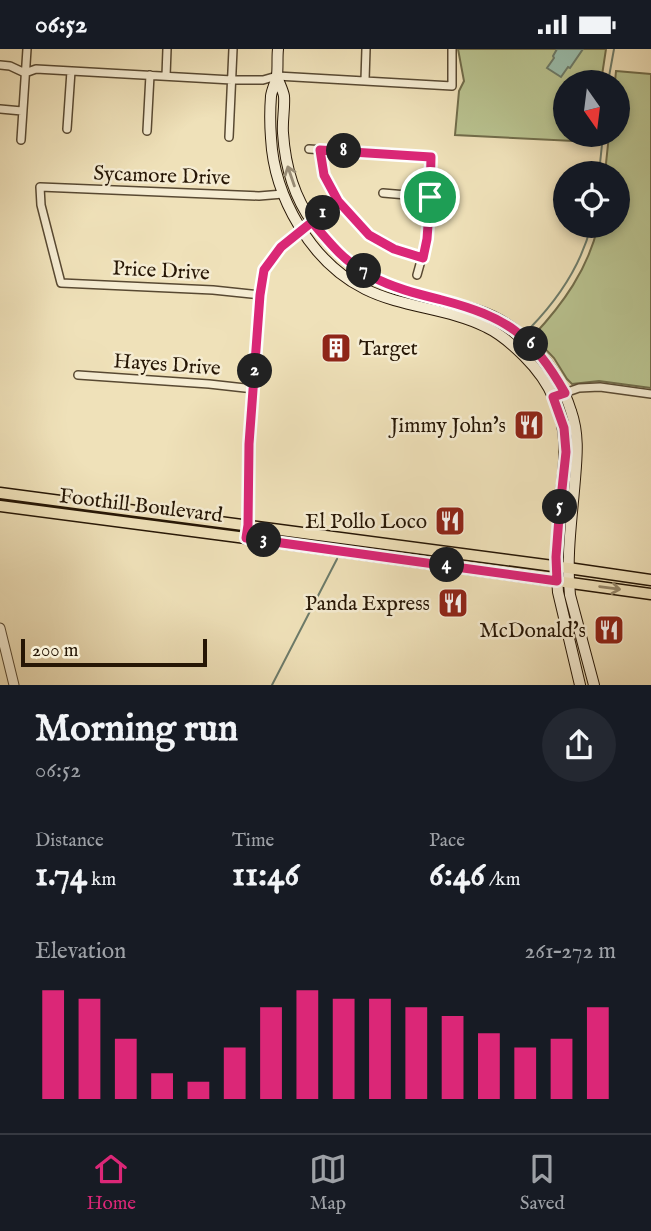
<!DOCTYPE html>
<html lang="en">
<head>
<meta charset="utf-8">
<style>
  :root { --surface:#171b24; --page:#242831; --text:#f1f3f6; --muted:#9ea1a6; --line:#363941; --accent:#db2777 }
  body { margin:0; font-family:"IM FELL English",serif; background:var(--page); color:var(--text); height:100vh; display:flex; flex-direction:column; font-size:26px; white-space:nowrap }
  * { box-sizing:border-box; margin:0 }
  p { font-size:23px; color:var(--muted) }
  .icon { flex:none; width:38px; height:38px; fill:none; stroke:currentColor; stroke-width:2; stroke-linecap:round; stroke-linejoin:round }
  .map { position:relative; height:636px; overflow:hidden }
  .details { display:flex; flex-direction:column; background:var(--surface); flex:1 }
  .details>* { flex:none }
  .needle { width:46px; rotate:166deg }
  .controls { position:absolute; left:553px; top:21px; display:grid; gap:14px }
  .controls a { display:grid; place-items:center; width:77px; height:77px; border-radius:50%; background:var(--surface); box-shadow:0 4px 10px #0003; font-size:35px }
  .scale { position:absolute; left:21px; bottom:18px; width:186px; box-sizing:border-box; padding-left:7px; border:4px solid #261605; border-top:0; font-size:19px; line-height:24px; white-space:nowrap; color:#261605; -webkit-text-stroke:5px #f5ecd2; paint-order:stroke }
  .pin { position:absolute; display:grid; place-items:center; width:60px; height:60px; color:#fff; margin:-30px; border:4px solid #fff; border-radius:50%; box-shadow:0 2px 7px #0007 }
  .km { position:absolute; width:35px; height:35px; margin:-18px; border-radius:50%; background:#222; color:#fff; font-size:19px; line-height:35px; text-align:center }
  .round { display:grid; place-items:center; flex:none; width:74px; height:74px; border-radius:37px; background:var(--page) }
  .summary { display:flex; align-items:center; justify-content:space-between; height:119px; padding:0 35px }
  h1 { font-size:38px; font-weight:800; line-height:52px }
  .figures { display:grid; grid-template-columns:repeat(3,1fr); gap:10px; height:119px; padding:7px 35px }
  .figures div { display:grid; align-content:center }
  .figures b { font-size:35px; font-weight:800 }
  .figures small { font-size:19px; font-weight:400 }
  .figures p { font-size:19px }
  .chart { height:196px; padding:14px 35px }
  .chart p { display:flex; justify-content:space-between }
  .chart svg { width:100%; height:126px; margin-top:7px; stroke:var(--accent); stroke-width:6 }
  .status { display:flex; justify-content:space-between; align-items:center; height:49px; padding:0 35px; background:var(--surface); direction:ltr }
  .status svg { height:19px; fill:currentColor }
  .dock { display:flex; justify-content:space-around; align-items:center; height:98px; border-top:2px solid var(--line); background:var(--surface); font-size:19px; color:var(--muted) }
  .dock a { display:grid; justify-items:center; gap:4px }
  .dock .active { color:var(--accent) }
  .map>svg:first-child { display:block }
</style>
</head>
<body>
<div class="status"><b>06:52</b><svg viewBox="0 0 49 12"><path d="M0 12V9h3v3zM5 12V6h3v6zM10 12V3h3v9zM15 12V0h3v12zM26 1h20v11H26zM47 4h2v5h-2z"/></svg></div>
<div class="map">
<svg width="651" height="636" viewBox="0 0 651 636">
  <rect width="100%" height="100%" fill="#efe1b9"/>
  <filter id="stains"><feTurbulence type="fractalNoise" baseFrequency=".00286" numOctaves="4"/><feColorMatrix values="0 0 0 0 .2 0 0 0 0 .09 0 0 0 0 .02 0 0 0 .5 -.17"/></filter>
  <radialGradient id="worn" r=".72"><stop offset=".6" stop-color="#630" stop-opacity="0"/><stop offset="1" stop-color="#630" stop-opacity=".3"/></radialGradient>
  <!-- green -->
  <path fill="#b9c390" stroke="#706c4a" stroke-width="2" d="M458 0H606L601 33H565V86H595L594 93 455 86 459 42 464 32Z
    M616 22 651 25V339L599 332 572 335 567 330 554 309 533 287C563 255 588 220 598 177H618V124H605L609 86H618V33H615Z"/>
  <!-- water -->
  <path fill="#9abead" stroke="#6c7b6a" stroke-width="2" d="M557 0H583L570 19 568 18 561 28 547 19 554 9 553 7Z"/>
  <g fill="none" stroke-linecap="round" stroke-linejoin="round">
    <!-- stream -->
    <path stroke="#6c7b6a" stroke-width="2" d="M608 33 614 0
      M599 124 603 86
      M531 278C559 249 581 216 591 177
      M272 636 337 510"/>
    <!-- minor casing -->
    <g stroke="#584932" stroke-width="10">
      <path id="minor" d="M0 16 10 17 25 24
        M25 24 36 20 232 31H263L277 27 452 37V0
        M166 27 167 0
        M365 31 366 0
        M0 60 22 62
        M67 80 71 22
        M147 82 150 26
        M229 88 233 0
        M21 91 27 0
        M309 100 431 108 427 190 417 226
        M320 101C322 144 355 180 392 199 401 204 413 206 423 209
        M383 144 430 148
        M260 246 213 241 61 234 41 156 40 138 259 147 283 145
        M78 326 209 335 254 340
        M553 348 579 339 600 338 651 345
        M246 489 248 476 249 395 260 246 264 221 280 198 338 152"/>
    </g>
    <!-- tertiary casing -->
    <g stroke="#584932" stroke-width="11">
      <path id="tertiary" d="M0 579 14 636"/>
    </g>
    <!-- secondary casing -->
    <g stroke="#261605" stroke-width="12">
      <path id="secondary" d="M278 0C277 9 278 18 277 26 276 33 272 40 271 47 270 60 270 76 271 89 274 148 311 213 365 240 403 259 448 259 486 278 501 285 512 295 524 307 536 319 547 333 554 350 570 387 564 415 560 453 557 483 555 513 558 543L580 636
        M277 27C279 34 283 41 284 47 285 59 282 72 283 84 285 115 294 148 313 174 334 203 361 225 395 238 422 248 450 252 477 261 523 276 557 317 571 362 579 385 577 406 575 430 572 468 566 508 570 546L594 636"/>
    </g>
    <!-- primary casing -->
    <g stroke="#261605" stroke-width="13">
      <path id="primary" d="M0 444 568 519 651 531
        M0 457 246 489 651 545"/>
    </g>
    <!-- minor -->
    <use href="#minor" stroke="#f5ecd2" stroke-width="7"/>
    <!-- tertiary -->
    <use href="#tertiary" stroke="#f5ecd2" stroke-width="9"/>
    <!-- secondary -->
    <use href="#secondary" stroke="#f5ecd2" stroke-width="10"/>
    <!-- primary -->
    <use href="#primary" stroke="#efe1b9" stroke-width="10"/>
  </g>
  <!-- one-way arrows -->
  <defs><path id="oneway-shaft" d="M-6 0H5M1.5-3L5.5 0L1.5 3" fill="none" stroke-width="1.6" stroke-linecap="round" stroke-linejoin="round" transform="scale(1.75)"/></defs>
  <use stroke="#988c76" href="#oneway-shaft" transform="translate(291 127) rotate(-109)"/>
  <use stroke="#958668" href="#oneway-shaft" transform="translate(610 539) rotate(8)"/>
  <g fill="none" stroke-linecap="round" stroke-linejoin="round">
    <!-- route casing -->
    <g stroke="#fff" stroke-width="14">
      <path id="route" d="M430 148 427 190 423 209 394 200 369 186 338 152 281 198 264 221 260 246 249 395 248 476 246 489 557 532 556 508 559 468 566 403 564 379 553 348 565 344C532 285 506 268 442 251 418 245 393 239 371 227 345 213 331 196 312 173L338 152 324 126 320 101 431 108 430 148"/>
    </g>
    <!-- route -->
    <use href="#route" stroke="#db2777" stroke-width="9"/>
  </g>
  <!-- icons -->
  <defs>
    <g id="building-square" transform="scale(1.575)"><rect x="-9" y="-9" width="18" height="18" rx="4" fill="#8f2418" stroke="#f5ecd2"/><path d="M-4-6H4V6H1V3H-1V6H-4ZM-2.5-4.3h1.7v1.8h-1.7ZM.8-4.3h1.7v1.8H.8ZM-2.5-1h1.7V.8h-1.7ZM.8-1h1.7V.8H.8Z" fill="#fff"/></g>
    <g id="restaurant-square" transform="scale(1.575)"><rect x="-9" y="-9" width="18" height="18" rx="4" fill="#8f2418" stroke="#f5ecd2"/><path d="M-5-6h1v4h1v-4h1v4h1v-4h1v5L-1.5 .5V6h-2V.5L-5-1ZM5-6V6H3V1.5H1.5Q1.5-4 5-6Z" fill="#fff"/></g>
  </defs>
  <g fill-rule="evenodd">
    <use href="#building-square" x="336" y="299"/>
    <use href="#restaurant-square" x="529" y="376"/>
    <use href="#restaurant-square" x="450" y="472"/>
    <use href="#restaurant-square" x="453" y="554"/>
    <use href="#restaurant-square" x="609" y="581"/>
  </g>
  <g text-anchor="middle" stroke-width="5" stroke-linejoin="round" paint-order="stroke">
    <!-- street labels -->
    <g font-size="21" fill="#261605" stroke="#f5ecd2">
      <text transform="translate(162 126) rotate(2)" y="7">Sycamore Drive</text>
      <text transform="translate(161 221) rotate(3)" y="7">Price Drive</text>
      <text transform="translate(167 315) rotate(4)" y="7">Hayes Drive</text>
      <text transform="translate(141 456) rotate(7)" y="7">Foothill Boulevard</text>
    </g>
    <!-- poi labels -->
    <g font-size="21" fill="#261605" stroke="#f5ecd2" text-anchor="end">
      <text x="359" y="306" text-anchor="start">Target</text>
      <text x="506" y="383">Jimmy John's</text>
      <text x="427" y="479">El Pollo Loco</text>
      <text x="430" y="561">Panda Express</text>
      <text x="586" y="588">McDonald's</text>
    </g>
  </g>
  <rect width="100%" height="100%" filter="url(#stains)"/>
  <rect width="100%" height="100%" fill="url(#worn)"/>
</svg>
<div class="controls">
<a><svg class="needle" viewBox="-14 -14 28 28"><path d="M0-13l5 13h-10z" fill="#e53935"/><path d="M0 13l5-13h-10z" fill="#9ea1a6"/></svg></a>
<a><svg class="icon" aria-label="locate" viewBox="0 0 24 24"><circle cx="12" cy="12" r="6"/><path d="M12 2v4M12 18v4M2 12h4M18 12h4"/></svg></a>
</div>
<div class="scale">200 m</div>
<div class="pin" style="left:430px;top:148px;background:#1e9e55"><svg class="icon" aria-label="arrive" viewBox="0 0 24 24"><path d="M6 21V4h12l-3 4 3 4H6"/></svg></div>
<b class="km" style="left:323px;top:164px">1</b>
<b class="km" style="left:255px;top:322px">2</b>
<b class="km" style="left:264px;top:491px">3</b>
<b class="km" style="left:447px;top:516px">4</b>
<b class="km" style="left:560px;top:458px">5</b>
<b class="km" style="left:531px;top:295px">6</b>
<b class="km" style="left:364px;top:222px">7</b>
<b class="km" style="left:344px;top:102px">8</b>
</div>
<section class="details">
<div class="summary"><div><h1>Morning run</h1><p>06:52</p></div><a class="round"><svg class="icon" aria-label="share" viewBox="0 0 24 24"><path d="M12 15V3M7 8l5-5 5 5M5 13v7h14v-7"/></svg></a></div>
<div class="figures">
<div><p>Distance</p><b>1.74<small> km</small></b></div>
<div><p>Time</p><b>11:46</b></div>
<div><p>Pace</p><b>6:46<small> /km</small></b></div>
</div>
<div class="chart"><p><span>Elevation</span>261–272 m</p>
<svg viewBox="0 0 160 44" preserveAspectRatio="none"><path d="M5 44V6M15 44V9M25 44V23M35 44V35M45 44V38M55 44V26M65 44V12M75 44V6M85 44V9M95 44V9M105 44V12M115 44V15M125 44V21M135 44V26M145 44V23M155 44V12"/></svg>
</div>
</section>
<nav class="dock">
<a class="active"><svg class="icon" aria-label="home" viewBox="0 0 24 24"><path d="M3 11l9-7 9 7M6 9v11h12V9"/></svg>Home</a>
<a><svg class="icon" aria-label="map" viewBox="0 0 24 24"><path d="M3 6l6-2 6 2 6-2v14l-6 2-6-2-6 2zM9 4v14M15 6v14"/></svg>Map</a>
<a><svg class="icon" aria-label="saved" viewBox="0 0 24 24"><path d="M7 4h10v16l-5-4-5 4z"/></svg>Saved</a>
</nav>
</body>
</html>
